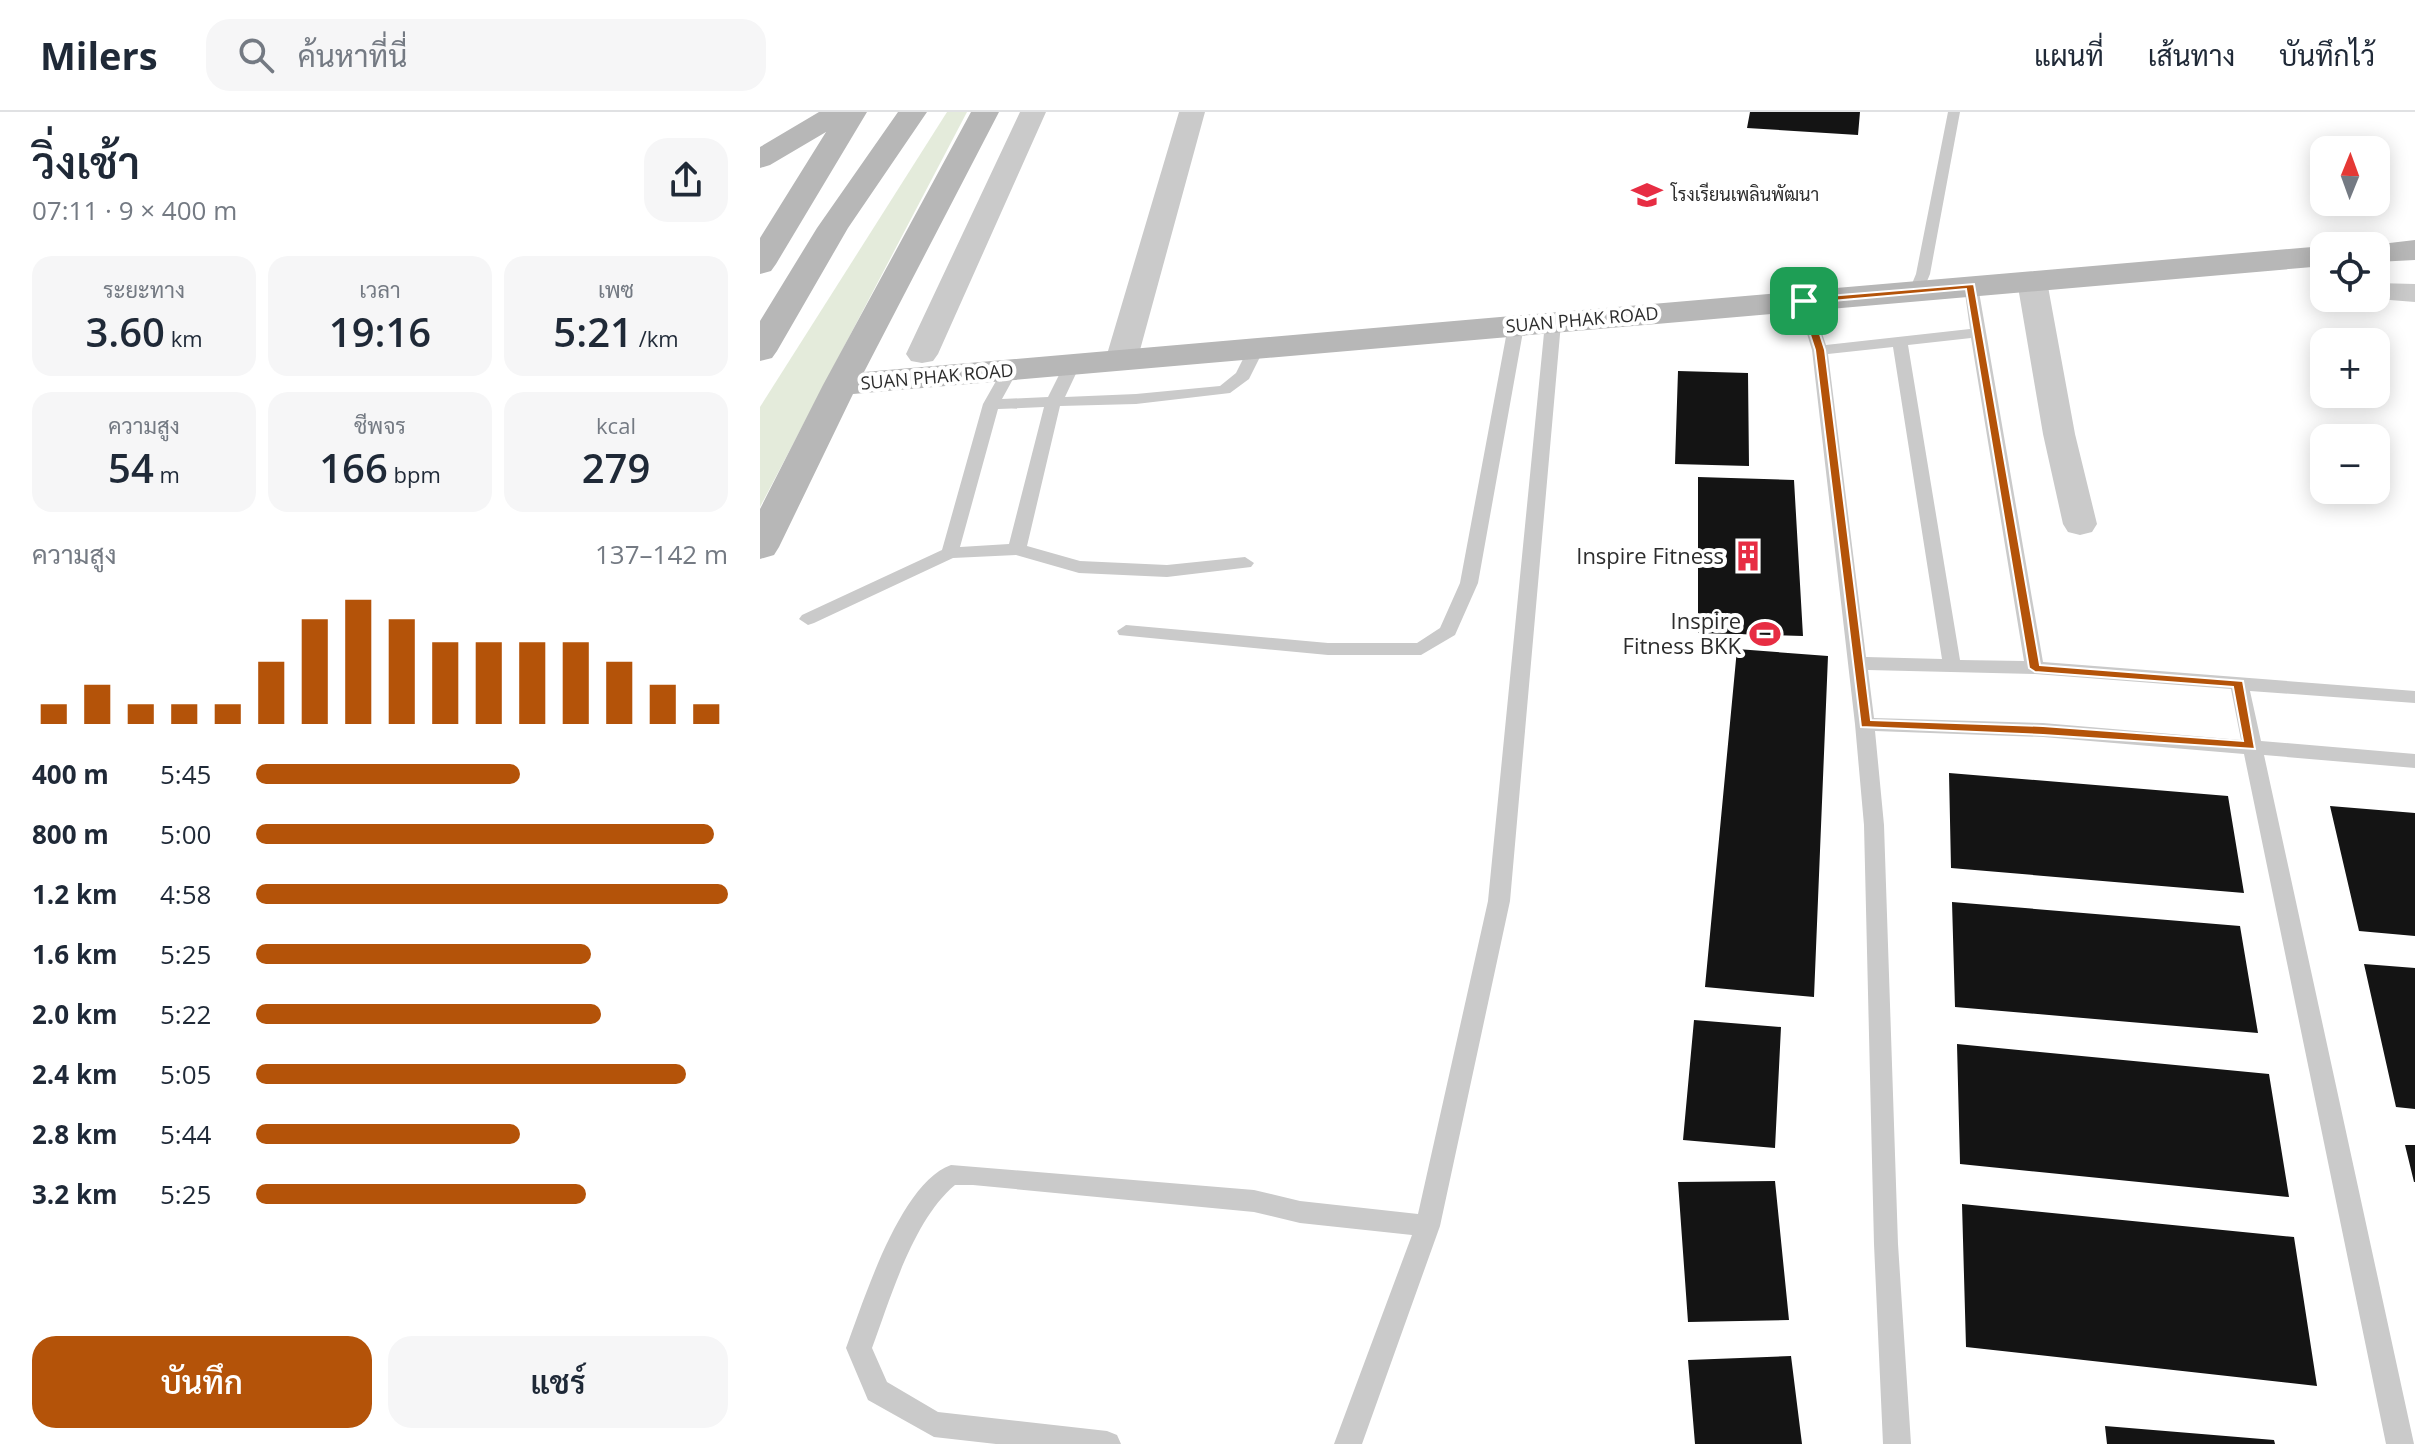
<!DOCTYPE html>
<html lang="th">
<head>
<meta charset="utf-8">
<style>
  :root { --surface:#fff; --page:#f6f6f7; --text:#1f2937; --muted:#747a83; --line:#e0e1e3; --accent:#b45309 }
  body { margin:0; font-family:"Open Sans",Sarabun,sans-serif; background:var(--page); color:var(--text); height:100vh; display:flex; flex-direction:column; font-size:30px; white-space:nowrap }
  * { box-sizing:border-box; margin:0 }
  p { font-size:26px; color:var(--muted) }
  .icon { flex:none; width:44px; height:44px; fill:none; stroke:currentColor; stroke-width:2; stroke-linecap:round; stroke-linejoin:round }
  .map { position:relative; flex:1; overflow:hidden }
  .panel { display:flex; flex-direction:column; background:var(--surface); width:760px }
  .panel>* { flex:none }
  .needle { width:52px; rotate:1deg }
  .buttons { position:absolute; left:1550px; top:24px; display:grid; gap:16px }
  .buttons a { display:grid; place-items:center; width:80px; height:80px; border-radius:16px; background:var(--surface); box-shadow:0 4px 20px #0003; font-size:40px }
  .pin { position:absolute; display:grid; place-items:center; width:68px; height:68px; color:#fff; margin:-34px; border-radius:16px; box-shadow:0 4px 12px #0006 }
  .round { display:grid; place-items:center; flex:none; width:84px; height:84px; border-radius:24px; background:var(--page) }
  .summary { display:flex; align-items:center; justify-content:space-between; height:136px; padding:0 32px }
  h1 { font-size:44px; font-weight:600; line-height:60px }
  .stats { display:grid; grid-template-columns:repeat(3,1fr); gap:12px; height:136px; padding:8px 32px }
  .stats div { display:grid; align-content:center; border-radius:20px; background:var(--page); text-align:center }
  .stats b { font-size:40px; font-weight:600 }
  .stats small { font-size:22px; font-weight:400 }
  .stats p { font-size:22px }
  .chart { height:224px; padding:16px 32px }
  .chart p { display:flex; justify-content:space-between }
  .chart svg { width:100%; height:144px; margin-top:8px; stroke:var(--accent); stroke-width:6 }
  .button { display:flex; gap:16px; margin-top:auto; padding:16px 32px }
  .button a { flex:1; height:92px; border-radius:24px; background:var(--accent); color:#fff; font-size:32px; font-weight:600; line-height:92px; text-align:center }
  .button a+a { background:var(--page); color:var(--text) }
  ul { padding:0 32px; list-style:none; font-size:26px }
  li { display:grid; grid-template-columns:128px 96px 1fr; align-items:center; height:60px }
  li i { height:20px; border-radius:10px; background:var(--accent) }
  header { display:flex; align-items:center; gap:48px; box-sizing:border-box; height:112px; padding:0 40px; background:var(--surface); border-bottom:2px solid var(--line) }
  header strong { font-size:38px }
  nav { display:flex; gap:44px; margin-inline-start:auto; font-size:28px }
  .search { width:560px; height:72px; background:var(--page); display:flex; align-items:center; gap:20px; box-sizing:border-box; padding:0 28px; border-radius:24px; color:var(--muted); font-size:30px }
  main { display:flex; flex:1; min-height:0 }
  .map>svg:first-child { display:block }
</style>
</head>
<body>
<header>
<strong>Milers</strong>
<div class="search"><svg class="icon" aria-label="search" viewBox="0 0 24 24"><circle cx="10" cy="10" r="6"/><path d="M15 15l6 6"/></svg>ค้นหาที่นี่</div>
<nav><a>แผนที่</a><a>เส้นทาง</a><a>บันทึกไว้</a></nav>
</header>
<main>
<section class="panel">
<div class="summary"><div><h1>วิ่งเช้า</h1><p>07:11 · 9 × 400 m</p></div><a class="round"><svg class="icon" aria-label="share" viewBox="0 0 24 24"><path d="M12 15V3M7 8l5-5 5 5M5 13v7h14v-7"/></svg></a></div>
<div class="stats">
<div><p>ระยะทาง</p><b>3.60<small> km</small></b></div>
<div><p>เวลา</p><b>19:16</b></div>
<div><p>เพซ</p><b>5:21<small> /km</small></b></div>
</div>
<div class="stats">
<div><p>ความสูง</p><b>54<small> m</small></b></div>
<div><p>ชีพจร</p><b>166<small> bpm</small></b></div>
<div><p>kcal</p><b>279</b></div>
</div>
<div class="chart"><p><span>ความสูง</span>137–142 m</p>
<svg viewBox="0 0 160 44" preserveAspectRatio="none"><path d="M5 44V38M15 44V32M25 44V38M35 44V38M45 44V38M55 44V25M65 44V12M75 44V6M85 44V12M95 44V19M105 44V19M115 44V19M125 44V19M135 44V25M145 44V32M155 44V38"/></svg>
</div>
<ul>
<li><b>400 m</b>5:45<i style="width:56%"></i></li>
<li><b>800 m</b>5:00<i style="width:97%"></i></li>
<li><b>1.2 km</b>4:58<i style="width:100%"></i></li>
<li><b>1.6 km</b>5:25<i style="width:71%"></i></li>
<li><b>2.0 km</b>5:22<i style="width:73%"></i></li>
<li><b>2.4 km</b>5:05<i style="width:91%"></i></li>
<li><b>2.8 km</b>5:44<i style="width:56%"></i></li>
<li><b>3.2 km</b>5:25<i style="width:70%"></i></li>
</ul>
<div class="button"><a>บันทึก</a><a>แชร์</a></div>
</section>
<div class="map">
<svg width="1655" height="1332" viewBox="0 0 1655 1332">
  <rect width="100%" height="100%" fill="#fff"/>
  <!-- green -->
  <path fill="#e4ebdb" d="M187 0H207L0 395V295Z"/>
  <!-- building -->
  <path fill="#141414" d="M990 0H1100L1098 23 987 16Z
    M918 259 988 261 989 354 915 352Z
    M938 365 1034 368 1043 524 938 521Z
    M977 537 1068 544 1054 885 945 875Z
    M1189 661 1468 684 1484 781 1191 756Z
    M1570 694 1655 701V824L1599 819Z
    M1192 790 1480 814 1498 921 1195 895Z
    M1604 852 1655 856V997L1636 995Z
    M934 908 1021 915 1015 1036 923 1028Z
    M1197 932 1509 962 1529 1085 1200 1052Z
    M1645 1033H1655V1070H1654Z
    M1015 1069 1029 1208 928 1210 918 1070Z
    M1202 1092 1534 1125 1557 1274 1206 1235Z
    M1031 1244 1042 1332H935L928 1248Z
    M1345 1314 1514 1328 1515 1332H1347Z"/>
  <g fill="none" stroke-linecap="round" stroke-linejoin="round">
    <!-- lane -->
    <path fill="#cacaca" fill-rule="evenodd" d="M1188 0H1200L1170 162 1163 179 1156 183 1149 179 1156 162Z
      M1211 170 1218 174 1283 550 1655 579V591L1490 579 1501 629 1655 642V656L1504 643 1654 1332H1626L1484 642 1283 625 1115 619 1124 713 1138 1132 1151 1332H1123L1114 1132 1104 713 1095 612 1052 238 1037 189 1044 185 1051 189 1066 233 1210 217 1204 174ZM1211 226 1264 549 1200 548 1148 233ZM1133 235 1182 547 1106 545 1068 242ZM1108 558 1275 562 1471 577 1481 628 1283 611 1114 606Z
      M793 206 801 211 750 789 680 1114 602 1332H574L652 1123 540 1111 494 1100 213 1073H195C153 1108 131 1185 112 1236L127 1270 178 1300 347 1319 357 1323 361 1332H236L174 1325 108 1288 86 1236C104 1188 140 1071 191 1053L494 1078 540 1089 658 1102 728 789 785 211Z
      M756 209 764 214 718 471 695 523 661 543H568L359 523 357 519 366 513 568 531H657L680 516 700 471 748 214Z
      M496 232 504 237 489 267 470 281 376 292 300 294 267 434 320 449 407 453 485 445 494 451 491 455 407 465 319 461 256 443 193 446 54 511 48 513 39 507 42 503 182 438 223 292 244 255H256L258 258 242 287 288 285 304 253 312 248 320 253 305 285 376 282 460 274 476 261 488 237ZM284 295 249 432 200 435 238 297Z"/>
    <!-- street -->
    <path fill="#cacaca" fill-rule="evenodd" d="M260 0H286L178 242 173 249 162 251 151 249 146 242Z
      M419 0H445L377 249 372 256 361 258 350 256 345 249Z
      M1272 160 1282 163 1287 169 1315 322 1337 412 1332 420 1320 423 1308 420 1303 412 1283 322 1257 169 1262 163Z
      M1616 171 1655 172V190L1605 186H1616Z"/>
    <!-- secondary -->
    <path fill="#b7b7b7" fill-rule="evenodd" d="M59 0H107L16 152 11 159 0 162V126L66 20 10 53 0 56V35Z
      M138 0H167L88 116 17 239 12 246 0 249V209L57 116Z
      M211 0H239L104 260 1564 134V154L93 282 19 435 14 443 0 447V397L63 273Z
      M1655 128V148L1616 150V134H1604Z"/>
  </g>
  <!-- route -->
  <path fill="#b45309" stroke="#fff" stroke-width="2" fill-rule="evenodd" d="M1214 172 1280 553 1483 569 1495 637 1283 623 1101 615 1055 238 1039 189 1044 186ZM1206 177 1269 556 1275 560 1473 575 1483 629 1283 614 1111 608 1065 238 1050 191Z"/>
  <!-- icons -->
  <defs>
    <g id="school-bare" transform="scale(2.4)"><path d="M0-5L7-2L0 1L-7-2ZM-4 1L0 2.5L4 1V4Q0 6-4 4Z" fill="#e72d43" stroke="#fff" stroke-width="2.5" paint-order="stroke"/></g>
    <g id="building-bare" transform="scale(2.4)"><path d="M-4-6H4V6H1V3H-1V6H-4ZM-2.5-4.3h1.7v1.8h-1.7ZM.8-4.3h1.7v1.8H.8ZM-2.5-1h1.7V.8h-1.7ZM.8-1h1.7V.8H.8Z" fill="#e72d43" stroke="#fff" stroke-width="2.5" paint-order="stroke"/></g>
    <g id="stadium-bare" transform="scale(2.4)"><path d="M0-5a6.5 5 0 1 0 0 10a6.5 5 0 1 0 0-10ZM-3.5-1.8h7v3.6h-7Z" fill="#e72d43" stroke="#fff" stroke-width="2.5" paint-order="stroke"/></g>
  </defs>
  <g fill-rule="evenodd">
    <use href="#school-bare" x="887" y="83"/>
    <use href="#building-bare" x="988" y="444"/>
    <use href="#stadium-bare" x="1005" y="522"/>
  </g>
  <g text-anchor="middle" stroke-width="8" stroke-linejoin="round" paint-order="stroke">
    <!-- far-poi labels -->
    <g font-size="18" fill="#2d2d2d" stroke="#fff" text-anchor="start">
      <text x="911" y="89">โรงเรียนเพลินพัฒนา</text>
    </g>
    <!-- far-street labels -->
    <g font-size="18" fill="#2d2d2d" stroke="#fff">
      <text transform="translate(822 208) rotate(-5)" y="6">SUAN PHAK ROAD</text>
      <text transform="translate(177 265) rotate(-5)" y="6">SUAN PHAK ROAD</text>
    </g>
    <!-- poi labels -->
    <g font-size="22" fill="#2d2d2d" stroke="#fff" text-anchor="end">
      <text x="964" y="452">Inspire Fitness</text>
      <text x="981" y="517">Inspire<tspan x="981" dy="25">Fitness BKK</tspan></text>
    </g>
  </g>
</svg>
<div class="buttons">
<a><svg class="needle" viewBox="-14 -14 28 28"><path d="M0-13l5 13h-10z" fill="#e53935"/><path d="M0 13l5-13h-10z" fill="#747a83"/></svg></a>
<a><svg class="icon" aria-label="locate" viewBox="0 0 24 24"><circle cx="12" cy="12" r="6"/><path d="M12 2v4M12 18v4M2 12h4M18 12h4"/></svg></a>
<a>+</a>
<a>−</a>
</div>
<div class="pin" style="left:1044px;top:189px;background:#1e9e55"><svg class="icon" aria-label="arrive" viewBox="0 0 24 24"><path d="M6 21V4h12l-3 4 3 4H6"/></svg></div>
</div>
</main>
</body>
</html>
